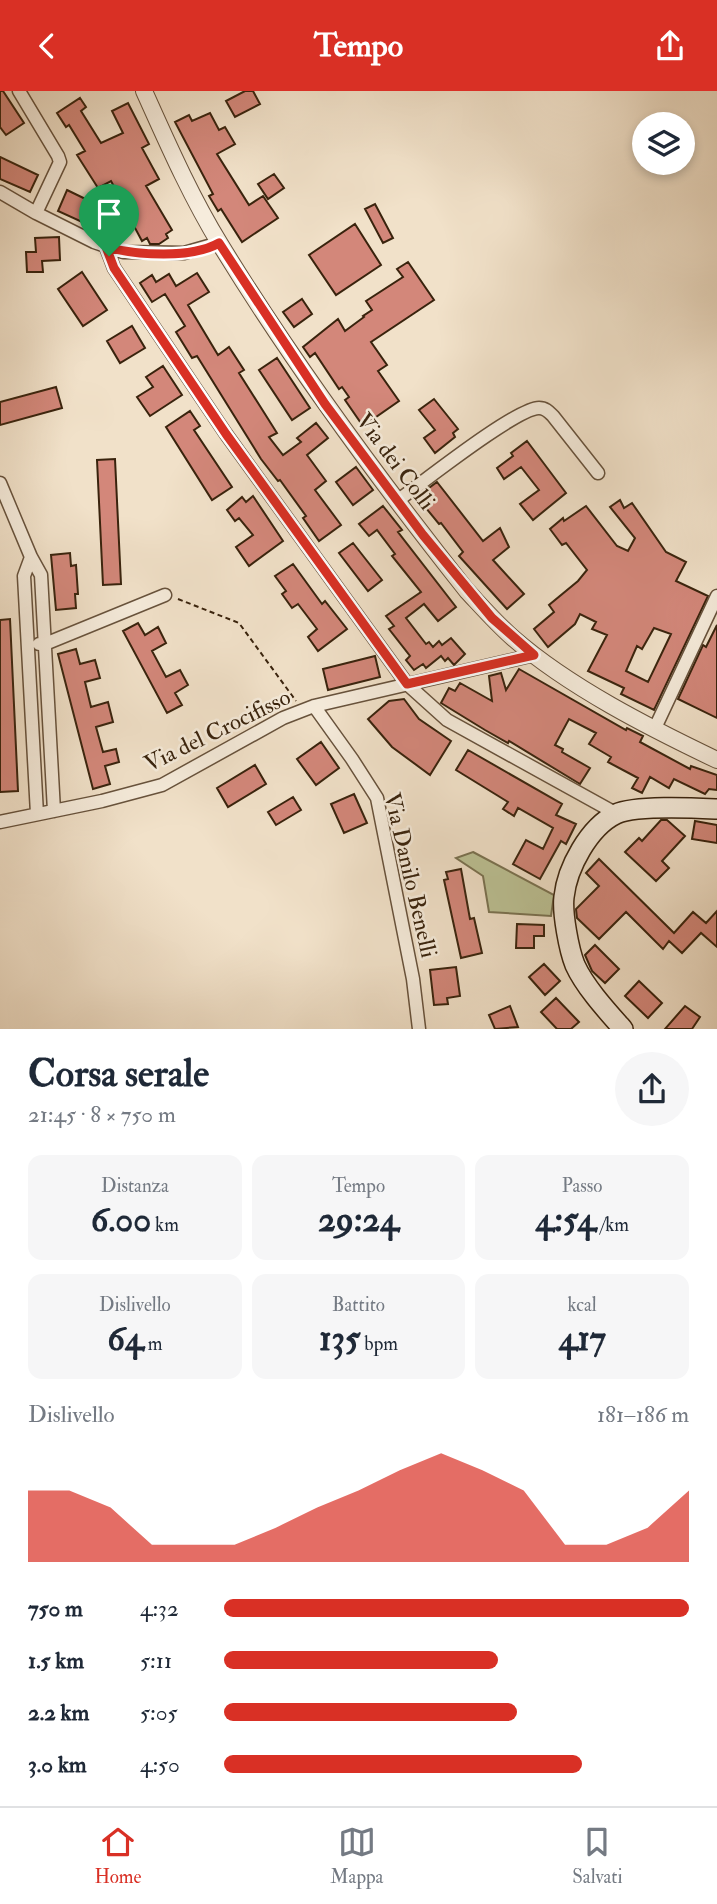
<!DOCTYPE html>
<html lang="it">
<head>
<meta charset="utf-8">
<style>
  :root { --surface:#fff; --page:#f6f6f7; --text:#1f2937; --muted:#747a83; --line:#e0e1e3; --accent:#d93025 }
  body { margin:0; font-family:"IM FELL Double Pica",serif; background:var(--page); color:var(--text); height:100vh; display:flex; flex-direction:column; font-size:26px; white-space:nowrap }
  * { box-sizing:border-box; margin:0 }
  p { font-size:23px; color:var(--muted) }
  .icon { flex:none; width:38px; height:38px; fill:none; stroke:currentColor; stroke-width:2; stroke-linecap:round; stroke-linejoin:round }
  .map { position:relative; height:938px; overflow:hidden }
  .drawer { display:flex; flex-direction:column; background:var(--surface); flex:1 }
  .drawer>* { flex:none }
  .tools { position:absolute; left:632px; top:21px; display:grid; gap:14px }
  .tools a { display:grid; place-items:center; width:63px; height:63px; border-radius:50%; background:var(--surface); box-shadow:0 4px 10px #0003; font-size:35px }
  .pin { position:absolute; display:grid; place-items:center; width:60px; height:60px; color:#fff; margin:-72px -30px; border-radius:50% 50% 50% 0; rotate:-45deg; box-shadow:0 0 7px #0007 }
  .pin .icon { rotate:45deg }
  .round { display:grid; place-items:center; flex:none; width:74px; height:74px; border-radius:37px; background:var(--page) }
  .summary { display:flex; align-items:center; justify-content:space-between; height:119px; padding:0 28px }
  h1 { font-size:38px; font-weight:800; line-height:52px }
  .stats { display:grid; grid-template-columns:repeat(3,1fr); gap:10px; height:119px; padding:7px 28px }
  .stats div { display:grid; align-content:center; border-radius:14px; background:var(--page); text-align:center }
  .stats b { font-size:35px; font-weight:800 }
  .stats small { font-size:19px; font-weight:400 }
  .stats p { font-size:19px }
  .chart { height:196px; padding:14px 28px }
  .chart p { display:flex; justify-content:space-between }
  .chart svg { width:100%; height:126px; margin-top:7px; fill:var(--accent); opacity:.7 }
  ul { padding:0 28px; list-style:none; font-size:23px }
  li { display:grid; grid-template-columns:112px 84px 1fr; align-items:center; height:52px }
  li i { height:18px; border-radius:9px; background:var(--accent) }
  header { display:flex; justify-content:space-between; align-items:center; height:91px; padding:0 28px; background:var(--accent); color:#fff; font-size:32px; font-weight:800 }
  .dock { display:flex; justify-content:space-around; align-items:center; height:98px; border-top:2px solid var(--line); background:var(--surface); font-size:19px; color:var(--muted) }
  .dock a { display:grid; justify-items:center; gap:4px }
  .dock .active { color:var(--accent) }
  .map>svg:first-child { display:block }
</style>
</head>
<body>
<header><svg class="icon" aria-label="back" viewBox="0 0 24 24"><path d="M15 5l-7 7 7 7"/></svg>Tempo<svg class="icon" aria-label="share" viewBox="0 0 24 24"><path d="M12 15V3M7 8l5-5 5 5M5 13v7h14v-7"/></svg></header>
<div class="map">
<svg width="717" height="938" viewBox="0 0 717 938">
  <rect width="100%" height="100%" fill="#f1e1c9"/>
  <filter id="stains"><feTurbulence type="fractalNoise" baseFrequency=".00286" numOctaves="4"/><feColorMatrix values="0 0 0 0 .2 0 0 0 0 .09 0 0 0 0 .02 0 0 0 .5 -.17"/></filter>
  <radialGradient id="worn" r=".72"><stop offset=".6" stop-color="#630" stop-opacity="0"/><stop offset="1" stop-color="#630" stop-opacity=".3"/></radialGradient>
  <!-- green -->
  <path fill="#bcc295" stroke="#7a7251" stroke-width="2" d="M473 761 554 804 551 825 489 821 483 785 456 767Z"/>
  <!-- building -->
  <path fill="#d3877a" stroke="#39230d" stroke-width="2" fill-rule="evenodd" d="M0 0H3L24 32 6 44 0 36Z
    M245 0H253L260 13 235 26 226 10Z
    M80 7 86 16 81 20 101 52 123 42 112 20 128 12 149 53 142 57 159 88 146 95 172 139 166 143 168 147 159 153H150L147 147 142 150 134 135 123 141 117 131 125 126 133 130 111 90 98 97 77 64 85 60 69 34 66 36 57 22Z
    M210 22 219 39 225 36 235 53 217 63 249 114 263 105 278 127 242 151 221 118 218 120 209 105 213 103 175 31 189 24 192 30Z
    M0 66 38 84 30 101 0 88Z
    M274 83 284 97 268 108 258 93Z
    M67 99 102 116 93 136 58 120Z
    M375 113 393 147 383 152 365 118Z
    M355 133 381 174 336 204 309 164Z
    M59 146 60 169 42 170 43 181H27L26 161H36L35 147Z
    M408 171 434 209 371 251 387 274 378 280 399 310 363 335 345 309 349 306 342 296 339 298 315 262 310 266 303 256 338 228 345 240 364 226 363 225 372 219 366 210 403 186 397 178Z
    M82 181 107 219 83 235 58 198Z
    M197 182 209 201 188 214 218 264 229 256 244 279 239 282 277 342 269 346 283 364 301 351 297 347 316 332 328 347 307 364 326 390 315 399 341 434 319 450 303 427 306 425 280 389 278 390 261 368 197 265 192 267 176 241 185 235 165 203 152 211 140 192 152 184 156 191 169 183 176 195Z
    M302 208 312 223 294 236 283 221Z
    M132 235 145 257 120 272 107 250Z
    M277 267 310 317 292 329 259 279Z
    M163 275 182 304 150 325 137 306 153 296 146 286Z
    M56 296 62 317 0 334V311Z
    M434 308 458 338 453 342 455 346 435 362 424 347 435 339 419 319Z
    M190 320 200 335 194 339 232 396 212 409 166 336Z
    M527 350 566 402 533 429 520 413 539 399 521 376 504 388 497 377 513 365 511 362Z
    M115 368 121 493 103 494 97 369Z
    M356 376 373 399 353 414 336 391Z
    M437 391 483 450 500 437 509 456 493 469 524 503 507 518 459 465 463 461 441 432 439 433 417 406Z
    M253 405 283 450 249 475 236 456 253 444 239 427 235 430 227 419 242 406 246 411Z
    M620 409 624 417 632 412 666 461 686 471 676 490 708 505 654 619 621 603 624 597 588 580 607 544 592 538 596 531 580 523 575 533 548 556 534 538 554 521 549 514 578 490 587 479 566 452 562 454 550 438 563 427 564 430 586 415 617 455 628 460 635 447 610 416ZM654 537 671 543 648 591 626 580 637 555 642 558Z
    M383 415 402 439 398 441 456 516 438 530 424 513 406 527 426 553 429 551 433 556 439 550 442 554 451 547 465 563 454 574 448 567 445 570 441 565 426 577 423 573 414 579 406 569 410 565 389 538 394 535 386 525 421 501 392 465 395 463 377 439 369 445 359 433Z
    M353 452 382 489 368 500 339 462Z
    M70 462 71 475 76 474 78 503H75L76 517 56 519 51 464Z
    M293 473 322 513 325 510 347 538 318 560 308 546 317 538 298 513 292 517 282 503 286 500 275 485Z
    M10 528 18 700 0 701V529Z
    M138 532 145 544 158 536 166 552 152 560 166 586 180 579 188 594 175 602 182 614 167 622 123 540Z
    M717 534V627L678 608 703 554 706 556Z
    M76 558 80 573 95 569 100 587 85 591 91 616 108 611 113 631 96 636 103 661 116 658 119 671 105 675 110 693 93 698 58 563Z
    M375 565 380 586 328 599 323 578Z
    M519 578 626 639 627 637 643 645 640 651 690 678 691 675 717 684V699L709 698 705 703 674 688 669 697 650 686 642 702 632 697 638 687 608 671 611 666 589 653 596 642 569 628 555 654 563 658 562 661 590 677 580 693 509 650 508 652 485 639 441 612 449 597 455 600 460 592 492 610 489 585 501 582 506 599Z
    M404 608 419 628 451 650 430 684 392 656 368 628 389 610Z
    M321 651 339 677 316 694 297 668Z
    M468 659 562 713 556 724 576 733 566 753 561 750 540 788 513 773 526 749 543 758 553 737 518 717 514 725 503 718 508 711 456 679Z
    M255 674 266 693 228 716 217 697Z
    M354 703 367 732 344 742 331 713Z
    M293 706 301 719 276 734 268 721Z
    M661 729H667L685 745 662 770 669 777 656 790 625 761 639 747 642 750Z
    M695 730 717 734V752L692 748Z
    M599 768 674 842 693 821 706 832 717 820V856L701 842 682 862 669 850 663 858 626 821 599 848 577 827 576 818 599 795 586 782Z
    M461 778 470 828 474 827 482 862 461 867 444 789 448 788 446 781Z
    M517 833 544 834V845H534V857H516Z
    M595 854 619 878 605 892 592 880 585 864Z
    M544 873 560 890 545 904 529 886Z
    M456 876 460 905 447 907 448 913 434 914 430 879Z
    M639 890 662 912 648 927 625 905Z
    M556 907 579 931 571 938H557L541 921Z
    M510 915 518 936 495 938 489 924Z
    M685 915 700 926 692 938H665Z"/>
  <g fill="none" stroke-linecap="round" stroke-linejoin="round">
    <!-- minor casing -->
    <g stroke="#67523c" stroke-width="15">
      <path id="minor" d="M19 0 58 65 60 71 36 122
        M0 101 36 122 94 151 123 161 184 162 219 152
        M106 156 114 177 226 343 407 593 447 629 617 723
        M0 392 31 466 41 484 54 720
        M397 410C421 393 516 317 539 317 546 317 549 321 553 325L598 382
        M31 466 24 485 37 723
        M39 553H45L165 504
        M314 615 352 668 377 707 413 888 419 938
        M655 637 717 505
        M0 731 102 710 162 694 283 627 314 615 534 564"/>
    </g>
    <!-- tertiary casing -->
    <g stroke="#67523c" stroke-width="18">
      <path id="tertiary" d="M144 0C167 51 190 104 220 153 294 274 379 389 467 500 482 516 496 532 513 547 569 596 650 637 717 669"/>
    </g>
    <!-- secondary casing -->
    <g stroke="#39230d" stroke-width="22">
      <path id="secondary" d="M623 938C607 920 585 896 575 874 569 859 562 822 564 806 567 777 589 736 616 723 635 714 695 717 717 718"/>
    </g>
    <!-- path -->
    <path stroke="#39230d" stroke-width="2" stroke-dasharray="5 3.5" stroke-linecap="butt" d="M178 508 239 532 296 610"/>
    <!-- minor -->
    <use href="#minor" stroke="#f6ecdc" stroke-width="12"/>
    <!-- tertiary -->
    <use href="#tertiary" stroke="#f6ecdc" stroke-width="16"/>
    <!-- secondary -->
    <use href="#secondary" stroke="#f6ecdc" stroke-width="19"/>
  </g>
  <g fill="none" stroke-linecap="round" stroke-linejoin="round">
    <!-- route casing -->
    <g stroke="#fff" stroke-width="14">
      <path id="route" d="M219 152 325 313 423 444 492 527 534 564 407 593 226 343 114 177 106 156C137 164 191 168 219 152Z"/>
    </g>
    <!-- route -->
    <use href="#route" stroke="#d93025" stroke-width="9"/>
  </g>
  <g text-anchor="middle" stroke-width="5" stroke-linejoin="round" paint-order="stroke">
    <!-- street labels -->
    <g font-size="23" fill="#39230d" stroke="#f6ecdc">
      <text transform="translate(396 370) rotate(53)" y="8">Via dei Colli</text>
      <text transform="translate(217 639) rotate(-26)" y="8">Via del Crocifisso</text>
      <text transform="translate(411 784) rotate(77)" y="8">Via Danilo Benelli</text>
    </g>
  </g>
  <rect width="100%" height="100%" filter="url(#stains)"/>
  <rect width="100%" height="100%" fill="url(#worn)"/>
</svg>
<div class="tools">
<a><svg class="icon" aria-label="layers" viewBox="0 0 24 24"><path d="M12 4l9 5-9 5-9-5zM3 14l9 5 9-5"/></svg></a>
</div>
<div class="pin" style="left:109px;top:165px;background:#1e9e55"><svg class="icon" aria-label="arrive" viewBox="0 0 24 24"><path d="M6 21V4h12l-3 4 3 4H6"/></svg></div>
</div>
<section class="drawer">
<div class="summary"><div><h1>Corsa serale</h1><p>21:45 · 8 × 750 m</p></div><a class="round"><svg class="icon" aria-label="share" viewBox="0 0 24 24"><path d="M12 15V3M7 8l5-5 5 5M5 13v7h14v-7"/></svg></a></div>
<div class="stats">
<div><p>Distanza</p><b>6.00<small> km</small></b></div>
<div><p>Tempo</p><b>29:24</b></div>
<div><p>Passo</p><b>4:54<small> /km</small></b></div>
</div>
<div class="stats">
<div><p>Dislivello</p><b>64<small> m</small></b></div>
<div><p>Battito</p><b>135<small> bpm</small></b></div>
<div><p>kcal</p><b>417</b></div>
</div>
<div class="chart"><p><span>Dislivello</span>181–186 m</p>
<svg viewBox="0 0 160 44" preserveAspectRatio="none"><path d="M0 44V19L10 19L20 25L30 38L40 38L50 38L60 32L70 25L80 19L90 12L100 6L110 12L120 19L130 38L140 38L150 32L160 19V44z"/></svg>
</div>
<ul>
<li><b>750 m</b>4:32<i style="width:100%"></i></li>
<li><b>1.5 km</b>5:11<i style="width:59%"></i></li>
<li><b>2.2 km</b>5:05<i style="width:63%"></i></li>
<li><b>3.0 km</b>4:50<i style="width:77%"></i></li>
</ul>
</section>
<nav class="dock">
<a class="active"><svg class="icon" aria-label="home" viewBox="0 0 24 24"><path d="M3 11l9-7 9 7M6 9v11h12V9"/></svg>Home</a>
<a><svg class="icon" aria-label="map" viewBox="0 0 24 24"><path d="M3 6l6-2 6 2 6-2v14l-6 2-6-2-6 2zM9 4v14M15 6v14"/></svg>Mappa</a>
<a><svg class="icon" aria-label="saved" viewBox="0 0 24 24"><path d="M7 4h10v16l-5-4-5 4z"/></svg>Salvati</a>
</nav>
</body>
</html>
